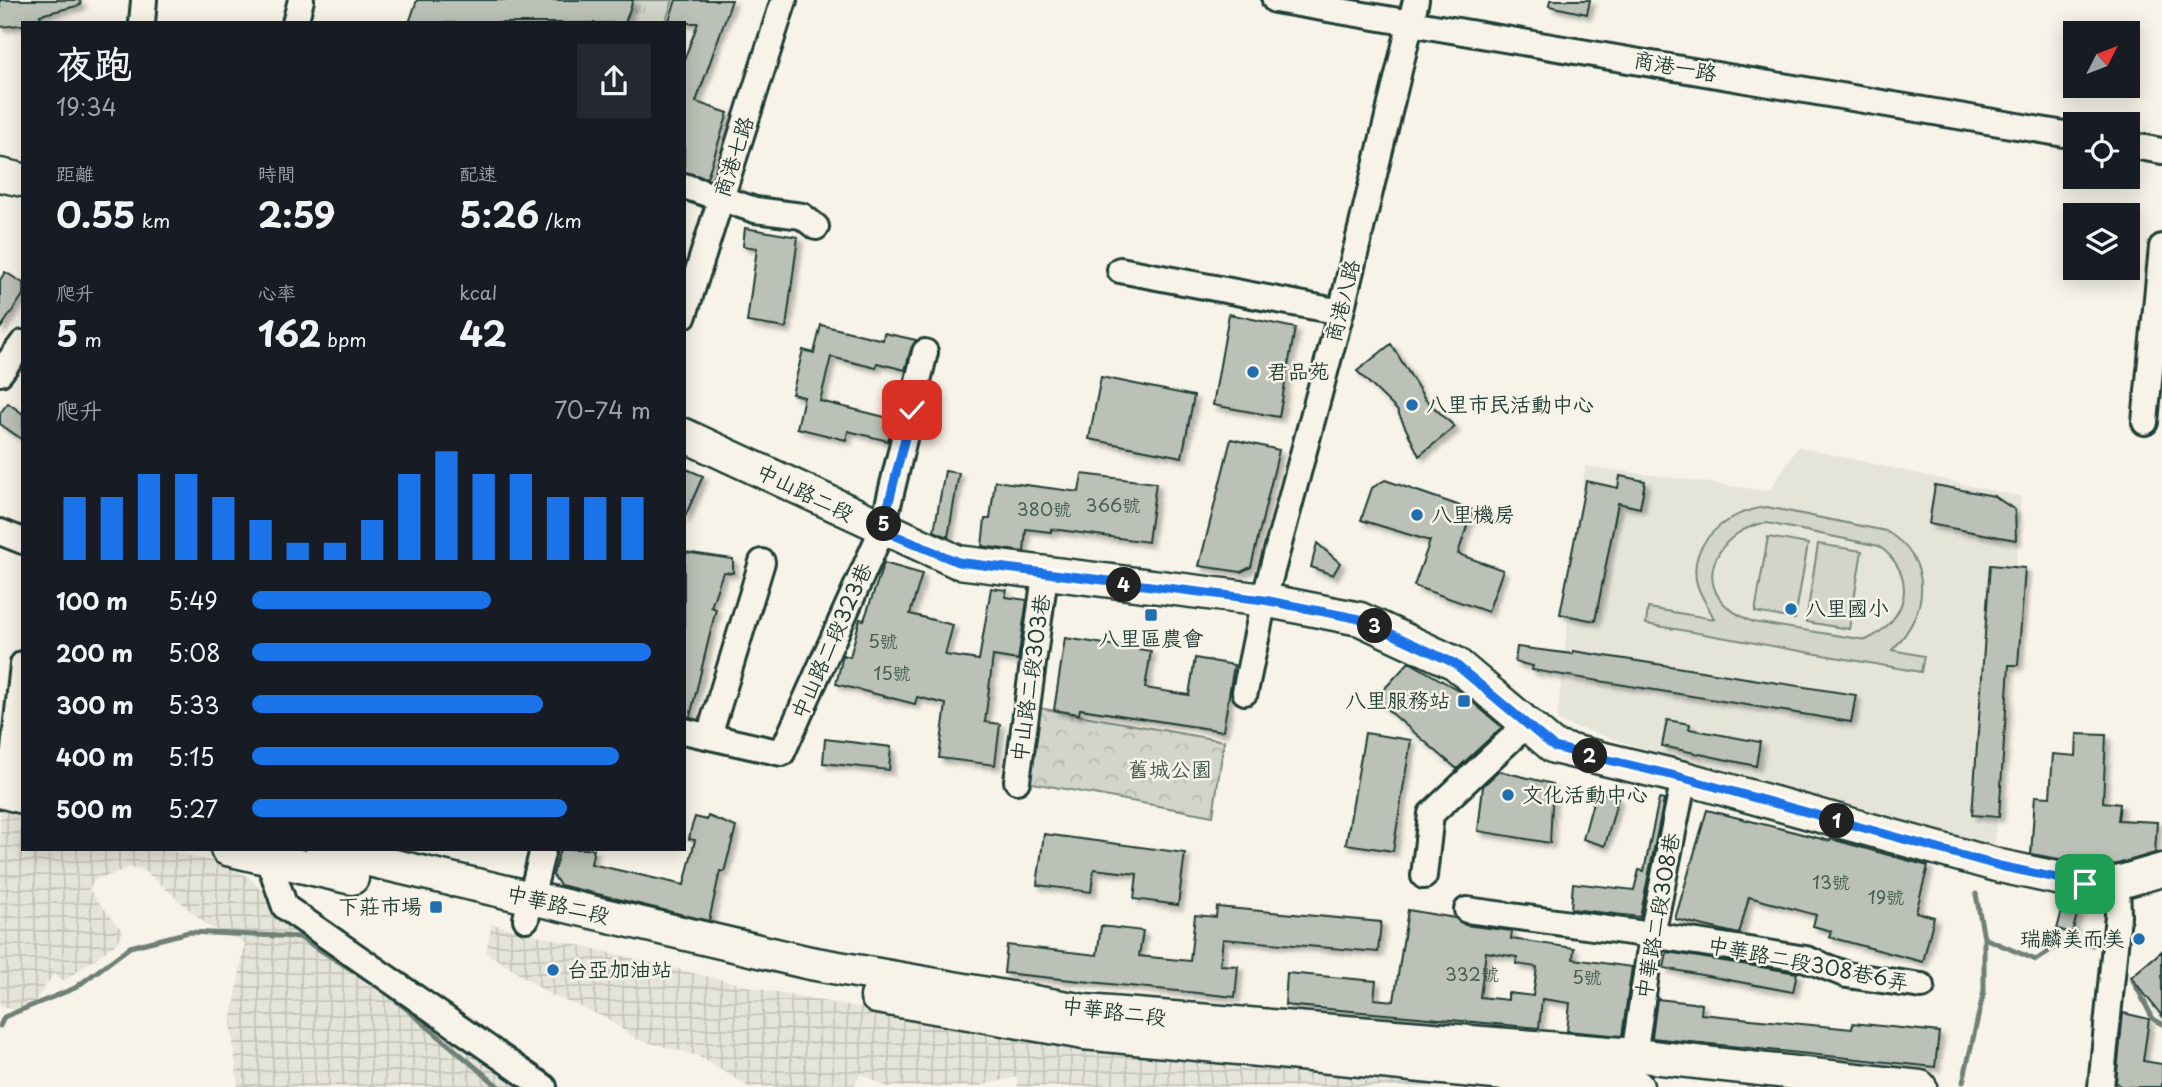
<!DOCTYPE html>
<html lang="zh-TW">
<head>
<meta charset="utf-8">
<style>
  :root { --surface:#171b24; --page:#242831; --text:#f1f3f6; --muted:#9ea1a6; --accent:#1a73e8 }
  body { margin:0; font-family:"Playpen Sans","LXGW WenKai TC",sans-serif; background:var(--page); color:var(--text); height:100vh; display:flex; flex-direction:column; font-size:26px; white-space:nowrap }
  * { box-sizing:border-box; margin:0 }
  p { font-size:23px; color:var(--muted) }
  .icon { flex:none; width:38px; height:38px; fill:none; stroke:currentColor; stroke-width:2; stroke-linecap:round; stroke-linejoin:round }
  .map { position:relative; flex:1; overflow:hidden }
  .details { position:absolute; left:21px; top:21px; width:665px; height:830px; display:flex; flex-direction:column; background:var(--surface); border-radius:0px; box-shadow:0 4px 18px #0003 }
  .details>* { flex:none }
  .needle { width:46px; rotate:48deg }
  .tools { position:absolute; left:2063px; top:21px; display:grid; gap:14px }
  .tools a { display:grid; place-items:center; width:77px; height:77px; border-radius:0px; background:var(--surface); box-shadow:0 4px 18px #0003; font-size:35px }
  .pin { position:absolute; display:grid; place-items:center; width:60px; height:60px; color:#fff; margin:-30px; border-radius:14px; box-shadow:0 4px 10px #0006 }
  .km { position:absolute; width:35px; height:35px; margin:-18px; border-radius:50%; background:#222; color:#fff; font-size:19px; line-height:35px; text-align:center }
  .round { display:grid; place-items:center; flex:none; width:74px; height:74px; border-radius:0px; background:var(--page) }
  .headline { display:flex; align-items:center; justify-content:space-between; height:119px; padding:0 35px }
  h1 { font-size:38px; font-weight:700; line-height:52px }
  .stats { display:grid; grid-template-columns:repeat(3,1fr); gap:10px; height:119px; padding:7px 35px }
  .stats div { display:grid; align-content:center }
  .stats b { font-size:35px; font-weight:700 }
  .stats small { font-size:19px; font-weight:400 }
  .stats p { font-size:19px }
  .chart { height:196px; padding:14px 35px }
  .chart p { display:flex; justify-content:space-between }
  .chart svg { width:100%; height:126px; margin-top:7px; stroke:var(--accent); stroke-width:6 }
  ul { padding:0 35px; list-style:none; font-size:23px }
  li { display:grid; grid-template-columns:112px 84px 1fr; align-items:center; height:52px }
  li i { height:18px; border-radius:9px; background:var(--accent) }
  .map>svg:first-child { display:block }
</style>
</head>
<body>
<div class="map">
<svg width="2162" height="1087" viewBox="0 0 2162 1087">
  <defs>
    <pattern id="industrial-grid" width="8" height="8" patternUnits="userSpaceOnUse" patternTransform="scale(1.75)"><rect width="8" height="8" fill="#e5e4d9"/><path d="M0 4h8M4 0v8" fill="none" stroke="#c4c4bb"/></pattern>
    <pattern id="grass-tufts" width="24" height="20" patternUnits="userSpaceOnUse" patternTransform="scale(1.75)"><rect width="24" height="20" fill="#d3d5ca"/><path d="M3 7l-1-3M5 7V3M7 7l1-3M15 17l-1-3M17 17v-4M19 17l1-3" fill="none" stroke="#b5b8ae"/></pattern>
    <pattern id="forest-crowns" width="20" height="18" patternUnits="userSpaceOnUse" patternTransform="scale(1.75)"><rect width="20" height="18" fill="#d3d5ca"/><path d="M2 6a3 3 0 1 1 6 0M12 15a3 3 0 1 1 6 0" fill="none" stroke="#b5b8ae"/></pattern>
    <filter id="shadow"><feDropShadow dx="4.5" dy="4.5" stdDeviation="2" flood-color="#0004"/></filter>
  </defs>
  <rect width="100%" height="100%" fill="#f7f3e8"/>
  <filter id="ink" filterUnits="userSpaceOnUse"><feTurbulence type="fractalNoise" baseFrequency=".0143" numOctaves="2"/><feDisplacementMap in="SourceGraphic" scale="14" xChannelSelector="R" yChannelSelector="G"/><feConvolveMatrix kernelMatrix="1 2 1 2 8 2 1 2 1" color-interpolation-filters="sRGB"/></filter>
  <g filter="url(#ink)">
    <!-- built -->
    <path fill="#e5e4d9" d="M1798 447 2021 497 1994 847 1695 765 1557 721 1585 466 1769 491Z"/>
    <!-- industrial -->
    <path fill="url(#industrial-grid)" d="M0 807 23 812V849H163L219 863 249 877 270 899 534 1087H238L231 1023 245 943 208 926 144 870 130 867 94 881 89 890 123 932 117 943 64 981 54 974 27 1012 0 1007Z
      M492 924 772 992 901 1015 1533 1087H1018L1017 1077 975 1087H887L861 1073 854 1087H749L698 1056 636 1039 606 1018 549 994 486 952Z"/>
    <!-- grass -->
    <path fill="url(#grass-tufts)" stroke="#79897f" stroke-width="2" d="M530 0H673L665 23H556Z"/>
    <!-- forest -->
    <path fill="url(#forest-crowns)" stroke="#79897f" stroke-width="2" d="M1039 708 1224 741 1213 816 1027 782Z"/>
    <!-- pitch -->
    <path fill="#d3d5ca" stroke="#79897f" stroke-width="2" fill-rule="evenodd" d="M1767 507 1886 531C1935 561 1929 613 1892 650L1924 656 1921 672 1646 624 1648 608 1714 619C1709 607 1700 596 1697 584 1686 542 1730 510 1767 507ZM1767 523 1879 546C1919 576 1908 620 1866 640L1753 622C1740 616 1726 609 1718 596 1698 562 1734 525 1767 523Z
      M1768 537 1808 544 1795 619 1755 612Z
      M1818 544 1862 551 1849 629 1806 622Z"/>
    <g fill="none" stroke-linecap="round" stroke-linejoin="round">
      <!-- stream -->
      <path stroke="#6f8077" stroke-width="5" d="M1976 894 1984 938 2036 960 2064 941 2093 945
        M2133 980 2153 1019 2162 1024
        M384 990 499 1087
        M0 1026 4 1017 75 988 130 947 189 932 299 937 373 983
        M1963 1082 1984 991V938"/>
    </g>
    <!-- building -->
    <path fill="#bbc1b6" stroke="#1f3d34" stroke-width="2" fill-rule="evenodd" filter="url(#shadow)" d="M0 0H80L81 5 40 15 42 23 0 27Z
      M417 0H633L625 23H409Z
      M676 0H732L696 102 728 113 707 178 684 172V60L698 23H668Z
      M1550 0H1590L1587 14 1549 6Z
      M745 228 798 237 786 328 747 322 757 248 743 246Z
      M5 272 23 283V295L0 329V280Z
      M1229 314 1295 328 1279 417 1213 405Z
      M821 325 883 340 884 333 916 340 911 349 905 370 877 363 876 368 831 357 820 401 893 419 888 441 848 431 846 440 797 428 804 397 792 394 803 350 814 353Z
      M1391 344 1425 399 1455 427 1419 456 1397 410 1357 371Z
      M1101 377 1194 396 1182 457 1089 439Z
      M8 403 23 414V440L0 424V413Z
      M1231 439 1279 450 1251 567 1241 572 1199 566Z
      M684 468 703 476 684 519Z
      M945 471 959 473 948 537 934 531Z
      M1082 474 1156 483 1148 542 1051 529V532L1026 529 1024 552 982 546 985 519H990L995 481 1079 492Z
      M1620 476 1645 481 1640 508 1618 503 1595 621 1560 614 1586 481 1618 488Z
      M1385 480 1472 510 1458 554 1503 570 1488 612 1414 586 1430 541 1361 520 1372 488Z
      M1935 485 1994 496 2015 510 2016 540 1929 524Z
      M1317 543 1340 563 1333 575 1311 567Z
      M684 552 733 559V573L723 572 711 607 716 609 690 717H684Z
      M884 563 922 574 910 614 953 625 945 655 979 660 991 588 1007 590 1005 597 1027 600 1018 660 993 656 985 722 1000 724 995 765 939 758 946 704 917 697 915 704 836 684 843 655 850 657 860 619 864 620Z
      M1990 565 2025 568 2018 665H2009L1999 817 1972 815Z
      M1065 638 1151 651 1145 688 1189 695 1195 658 1234 665 1223 731 1080 709 1079 714 1054 710Z
      M1517 647 1573 654V651L1856 695 1851 722 1532 670 1533 666 1515 662Z
      M1409 662 1458 690 1502 727 1457 769 1375 699Z
      M1667 720 1690 724 1689 729 1760 742 1756 766 1662 746Z
      M1365 733 1411 740 1393 851 1346 844Z
      M2077 734 2106 735 2103 802 2120 804 2118 820 2157 822 2155 853 2114 865H2093L2031 854 2035 796 2050 797 2053 754 2076 756Z
      M825 739 891 747 889 770 823 763Z
      M1499 771 1553 784 1550 843 1478 831 1483 786Z
      M1596 791 1618 798 1605 846 1583 839Z
      M1659 799 1664 800 1640 917 1571 909 1573 883 1634 890 1639 870 1644 871Z
      M1707 810 1830 841 1831 839 1928 866 1916 912 1934 917 1923 962 1829 937 1831 931 1813 926 1816 915 1749 897 1739 934 1675 919Z
      M708 816 736 827 724 872 720 871 709 921 560 885 553 875 560 849H594L591 864 684 885 695 840 689 839 691 829 695 817 707 820Z
      M1044 834 1185 853 1178 905 1134 899 1137 874 1094 869 1091 892 1037 885Z
      M2064 903 2079 907 2072 933 2057 929Z
      M1217 907 1381 922 1378 952 1223 939 1220 965 1238 966 1235 997 1004 973 1007 945 1097 955 1101 926 1143 931 1139 956 1190 961 1195 915 1216 917Z
      M1408 910 1455 918 1465 925 1512 931 1511 939 1574 948 1573 959 1632 967 1622 1036 1567 1031 1570 1003 1542 999 1539 1028 1285 1005 1287 973 1376 981 1374 999 1394 1001ZM1486 952 1517 957 1516 964 1537 967 1533 996 1508 993V1000L1480 997Z
      M2162 951V1016L2131 977Z
      M1667 952 1797 973 1793 992 1664 968Z
      M1657 999 1702 1004 1701 1014 1852 1029 1853 1023 1939 1032 1935 1067 1652 1038Z
      M2123 1013 2149 1019 2143 1061 2162 1064V1087H2121L2116 1082Z"/>
    <g fill="none" stroke-linecap="round" stroke-linejoin="round">
      <!-- minor casing -->
      <g stroke="#1f3d34" stroke-width="30">
        <path id="minor" d="M1275 0 2076 136
          M142 23 144 0
          M295 23 301 0
          M2128 145 2162 151
          M684 186 755 210 802 216 816 227
          M1120 270 1341 312
          M684 315 784 0
          M0 373 23 343
          M2145 422 2162 247
          M0 532 23 541
          M1245 692 1264 600 1341 312 1416 0
          M684 731 782 753 882 530 925 352
          M709 736 762 562
          M12 769 23 664
          M1017 781 1045 575
          M269 849 268 858 285 907 544 1087
          M1424 876 1431 814 1526 725
          M1467 910 1652 935 1806 959 1847 975 1922 986
          M526 919 543 849
          M1634 1055 1652 935 1684 778
          M2101 1087 2118 915 2117 883"/>
      </g>
      <!-- major casing -->
      <g stroke="#1f3d34" stroke-width="37">
        <path id="major" d="M0 175 23 180
          M684 435 958 562 1264 600 1360 619 1455 663 1554 747 1684 778 2000 866 2085 884 2117 883 2162 870
          M0 766 23 772
          M0 791 23 797
          M227 849 352 878
          M322 849 810 963 1085 1011 1634 1055 1920 1087
          M877 997 1084 1033 1637 1087"/>
      </g>
      <!-- minor -->
      <use href="#minor" stroke="#f7f3e8" stroke-width="24"/>
      <!-- major -->
      <use href="#major" stroke="#f7f3e8" stroke-width="32"/>
    </g>
  </g>
  <g fill="none" stroke-linecap="round" stroke-linejoin="round" filter="url(#ink)">
    <!-- route casing -->
    <g stroke="#fff" stroke-width="14">
      <path id="route" d="M912 410 882 530 958 562 1264 600 1360 619 1454 663 1554 747 1684 778 2000 866 2085 884"/>
    </g>
    <!-- route -->
    <use href="#route" stroke="#1a73e8" stroke-width="9"/>
  </g>
  <!-- markers -->
  <g fill="#1f6fb2" stroke="#f7f3e8" stroke-width="2.5">
    <circle cx="1253" cy="372" r="7"/>
    <circle cx="1412" cy="405" r="7"/>
    <circle cx="1417" cy="515" r="7"/>
    <circle cx="1791" cy="609" r="7"/>
    <rect x="1144" y="608" width="14" height="14" rx="3.5"/>
    <rect x="1457" y="694" width="14" height="14" rx="3.5"/>
    <circle cx="1508" cy="795" r="7"/>
    <rect x="429" y="900" width="14" height="14" rx="3.5"/>
    <circle cx="2139" cy="939" r="7"/>
    <circle cx="553" cy="970" r="7"/>
  </g>
  <g text-anchor="middle" stroke-width="5" stroke-linejoin="round" paint-order="stroke">
    <!-- number labels -->
    <g font-size="18" fill="#465e54">
      <text x="1113" y="512">366號</text>
      <text x="1044" y="516">380號</text>
      <text x="883" y="648">5號</text>
      <text x="892" y="680">15號</text>
      <text x="1831" y="889">13號</text>
      <text x="1886" y="904">19號</text>
      <text x="1472" y="981">332號</text>
      <text x="1587" y="984">5號</text>
    </g>
    <!-- street labels -->
    <g font-size="21" fill="#1f3d34" stroke="#f7f3e8">
      <text transform="translate(1675 67) rotate(10)" y="7">商港一路</text>
      <text transform="translate(734 157) rotate(-72)" y="7">商港七路</text>
      <text transform="translate(1343 301) rotate(-76)" y="7">商港八路</text>
      <text transform="translate(805 493) rotate(26)" y="7">中山路二段</text>
      <text transform="translate(832 641) rotate(-66)" y="7">中山路二段323巷</text>
      <text transform="translate(1031 678) rotate(-82)" y="7">中山路二段303巷</text>
      <text transform="translate(558 905) rotate(13)" y="7">中華路二段</text>
      <text transform="translate(1658 916) rotate(-80)" y="7">中華路二段308巷</text>
      <text transform="translate(1808 964) rotate(11)" y="7">中華路二段308巷6弄</text>
      <text transform="translate(1114 1012) rotate(7)" y="7">中華路二段</text>
    </g>
    <!-- poi labels -->
    <g font-size="21" fill="#1f3d34" stroke="#f7f3e8" text-anchor="start">
      <text x="1267" y="379">君品苑</text>
      <text x="1426" y="412">八里市民活動中心</text>
      <text x="1431" y="522">八里機房</text>
      <text x="1805" y="616">八里國小</text>
      <text x="1151" y="646" text-anchor="middle">八里區農會</text>
      <text x="1450" y="708" text-anchor="end">八里服務站</text>
      <text x="1522" y="802">文化活動中心</text>
      <text x="422" y="914" text-anchor="end">下莊市場</text>
      <text x="2125" y="946" text-anchor="end">瑞麟美而美</text>
      <text x="567" y="977">台亞加油站</text>
    </g>
    <!-- park labels -->
    <g font-size="21" fill="#435b52" stroke="#f7f3e8">
      <text x="1170" y="777">舊城公園</text>
    </g>
  </g>
</svg>
<div class="tools">
<a><svg class="needle" viewBox="-14 -14 28 28"><path d="M0-13l5 13h-10z" fill="#e53935"/><path d="M0 13l5-13h-10z" fill="#9ea1a6"/></svg></a>
<a><svg class="icon" aria-label="locate" viewBox="0 0 24 24"><circle cx="12" cy="12" r="6"/><path d="M12 2v4M12 18v4M2 12h4M18 12h4"/></svg></a>
<a><svg class="icon" aria-label="layers" viewBox="0 0 24 24"><path d="M12 4l9 5-9 5-9-5zM3 14l9 5 9-5"/></svg></a>
</div>
<div class="pin" style="left:2085px;top:884px;background:#1e9e55"><svg class="icon" aria-label="arrive" viewBox="0 0 24 24"><path d="M6 21V4h12l-3 4 3 4H6"/></svg></div>
<div class="pin" style="left:912px;top:410px;background:#d93025"><svg class="icon" aria-label="check" viewBox="0 0 24 24"><path d="M5 12l5 5 9-10"/></svg></div>
<b class="km" style="left:1837px;top:821px">1</b>
<b class="km" style="left:1590px;top:756px">2</b>
<b class="km" style="left:1375px;top:626px">3</b>
<b class="km" style="left:1124px;top:585px">4</b>
<b class="km" style="left:884px;top:524px">5</b>
<section class="details">
<div class="headline"><div><h1>夜跑</h1><p>19:34</p></div><a class="round"><svg class="icon" aria-label="share" viewBox="0 0 24 24"><path d="M12 15V3M7 8l5-5 5 5M5 13v7h14v-7"/></svg></a></div>
<div class="stats">
<div><p>距離</p><b>0.55<small> km</small></b></div>
<div><p>時間</p><b>2:59</b></div>
<div><p>配速</p><b>5:26<small> /km</small></b></div>
</div>
<div class="stats">
<div><p>爬升</p><b>5<small> m</small></b></div>
<div><p>心率</p><b>162<small> bpm</small></b></div>
<div><p>kcal</p><b>42</b></div>
</div>
<div class="chart"><p><span>爬升</span>70–74 m</p>
<svg viewBox="0 0 160 44" preserveAspectRatio="none"><path d="M5 44V22M15 44V22M25 44V14M35 44V14M45 44V22M55 44V30M65 44V38M75 44V38M85 44V30M95 44V14M105 44V6M115 44V14M125 44V14M135 44V22M145 44V22M155 44V22"/></svg>
</div>
<ul>
<li><b>100 m</b>5:49<i style="width:60%"></i></li>
<li><b>200 m</b>5:08<i style="width:100%"></i></li>
<li><b>300 m</b>5:33<i style="width:73%"></i></li>
<li><b>400 m</b>5:15<i style="width:92%"></i></li>
<li><b>500 m</b>5:27<i style="width:79%"></i></li>
</ul>
</section>
</div>
</body>
</html>
